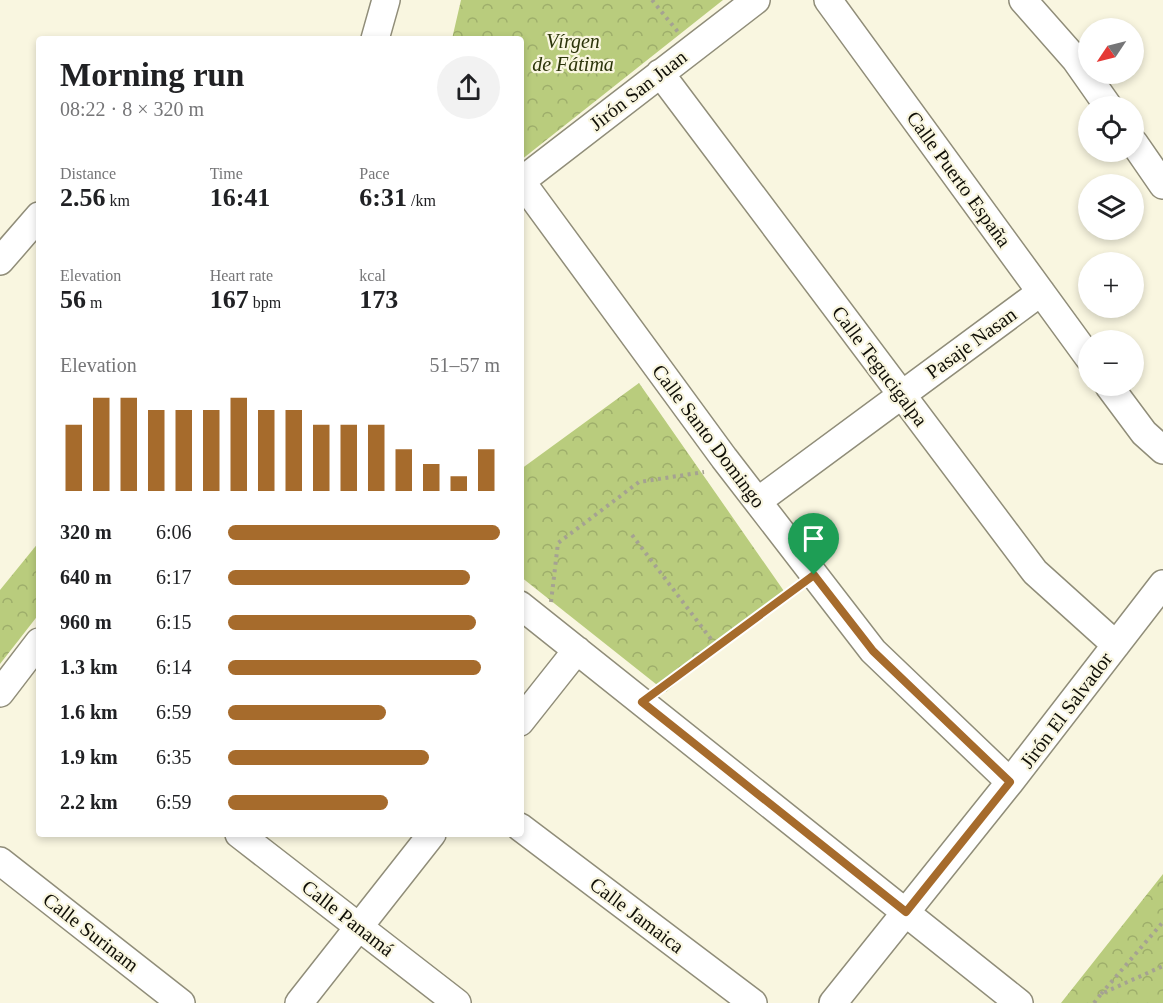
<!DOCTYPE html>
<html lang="en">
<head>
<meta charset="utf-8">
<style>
  :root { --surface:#fff; --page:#f2f2f2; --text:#202124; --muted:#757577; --accent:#a66b2c }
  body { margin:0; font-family:Georgia,serif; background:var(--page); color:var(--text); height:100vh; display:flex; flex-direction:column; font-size:22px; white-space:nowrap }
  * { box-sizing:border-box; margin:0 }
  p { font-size:20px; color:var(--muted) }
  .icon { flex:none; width:33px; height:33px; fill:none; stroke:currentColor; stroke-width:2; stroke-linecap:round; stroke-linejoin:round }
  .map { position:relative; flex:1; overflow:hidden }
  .details { position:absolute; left:36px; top:36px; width:488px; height:801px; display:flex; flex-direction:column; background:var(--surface); border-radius:6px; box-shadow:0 3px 9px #0003 }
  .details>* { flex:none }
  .needle { width:39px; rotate:235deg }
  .tools { position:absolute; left:1078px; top:18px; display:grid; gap:12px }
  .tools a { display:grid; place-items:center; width:66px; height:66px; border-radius:50%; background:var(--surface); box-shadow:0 3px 9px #0003; font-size:30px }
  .pin { position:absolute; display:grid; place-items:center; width:51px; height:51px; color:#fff; margin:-62px -26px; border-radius:50% 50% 50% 0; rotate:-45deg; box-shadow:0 0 6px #0007 }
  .pin .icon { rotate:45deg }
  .round { display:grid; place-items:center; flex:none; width:63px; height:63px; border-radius:32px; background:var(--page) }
  .summary { display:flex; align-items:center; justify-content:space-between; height:102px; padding:0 24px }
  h1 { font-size:33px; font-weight:800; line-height:45px }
  .figures { display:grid; grid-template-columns:repeat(3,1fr); gap:9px; height:102px; padding:6px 24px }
  .figures div { display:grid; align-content:center }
  .figures b { font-size:26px; font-weight:800 }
  .figures small { font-size:16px; font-weight:400 }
  .figures p { font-size:16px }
  .chart { height:168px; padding:12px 24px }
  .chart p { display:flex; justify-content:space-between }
  .chart svg { width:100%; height:108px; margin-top:6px; stroke:var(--accent); stroke-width:6 }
  ul { padding:0 24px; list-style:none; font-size:20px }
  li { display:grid; grid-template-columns:96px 72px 1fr; align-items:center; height:45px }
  li i { height:15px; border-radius:8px; background:var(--accent) }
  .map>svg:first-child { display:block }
</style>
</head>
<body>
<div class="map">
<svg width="1163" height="1003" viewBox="0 0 1163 1003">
  <defs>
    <pattern id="forest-crowns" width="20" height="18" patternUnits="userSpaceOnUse" patternTransform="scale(1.5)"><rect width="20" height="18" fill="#b9cc7d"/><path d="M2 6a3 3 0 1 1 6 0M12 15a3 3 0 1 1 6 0" fill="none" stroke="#9eae6b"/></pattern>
  </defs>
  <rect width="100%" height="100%" fill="#f9f6e0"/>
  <!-- forest -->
  <path fill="url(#forest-crowns)" d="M461 0H723L521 160 520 39H452Z
    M639 383 786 594 666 692 521 577V469Z
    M39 542V614L0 664V590Z
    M1163 874V1003H1061Z"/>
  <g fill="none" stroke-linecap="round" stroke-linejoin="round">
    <!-- minor casing -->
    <g stroke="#908d79" stroke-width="30">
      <path id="minor" d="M828 0 1089 358
        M1023 0 1075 59 1108 106
        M375 39 386 0
        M660 73 1035 572 1116 645
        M1134 143 1163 185
        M521 181 724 458 873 651 1010 782
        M520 182 756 0
        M0 261 39 216
        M1109 386 1144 433 1163 450
        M758 501 1041 292
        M520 605 1019 1003
        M0 693 39 642
        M520 722 577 650
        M520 827 753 1003
        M239 834 457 1003
        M0 861 181 1003
        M299 1003 432 834
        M833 1003 1010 782 1163 584"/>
    </g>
    <!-- path -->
    <path stroke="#a5a292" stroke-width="4" stroke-dasharray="3 4.5" stroke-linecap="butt" d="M652 0 678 32
      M632 535 717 647
      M551 602 558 543 639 482 704 472
      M661 689 797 588
      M1101 994 1163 922
      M1094 1003 1101 994 1163 966"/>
    <!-- minor -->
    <use href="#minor" stroke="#fff" stroke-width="27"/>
  </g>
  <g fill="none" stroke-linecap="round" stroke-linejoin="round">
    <!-- route casing -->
    <g stroke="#fff" stroke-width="12">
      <path id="route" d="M814 575 873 651 1010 782 906 912 642 702Z"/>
    </g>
    <!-- route -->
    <use href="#route" stroke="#a66b2c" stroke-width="8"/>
  </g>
  <g text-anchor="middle" stroke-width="4.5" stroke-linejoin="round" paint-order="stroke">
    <!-- park labels -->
    <g font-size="20" font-style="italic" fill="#2b3409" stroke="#f9f6e0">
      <text x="573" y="48">Vírgen<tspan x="573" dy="23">de Fátima</tspan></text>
    </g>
    <!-- street labels -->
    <g font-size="20" fill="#100f07" stroke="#f9f6e0">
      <text transform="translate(638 90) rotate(-38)" y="7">Jirón San Juan</text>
      <text transform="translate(959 179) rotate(54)" y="7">Calle Puerto España</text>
      <text transform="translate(971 343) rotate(-36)" y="7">Pasaje Nasan</text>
      <text transform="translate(880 366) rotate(53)" y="7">Calle Tegucigalpa</text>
      <text transform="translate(709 436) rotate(53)" y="7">Calle Santo Domingo</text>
      <text transform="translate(1066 710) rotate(-53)" y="7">Jirón El Salvador</text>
      <text transform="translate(637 915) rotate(37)" y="7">Calle Jamaica</text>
      <text transform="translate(348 918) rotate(38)" y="7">Calle Panamá</text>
      <text transform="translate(91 932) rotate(38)" y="7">Calle Surinam</text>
    </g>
  </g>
</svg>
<div class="tools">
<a><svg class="needle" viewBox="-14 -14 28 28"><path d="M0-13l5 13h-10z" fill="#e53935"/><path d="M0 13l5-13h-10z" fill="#757577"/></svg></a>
<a><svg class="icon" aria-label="locate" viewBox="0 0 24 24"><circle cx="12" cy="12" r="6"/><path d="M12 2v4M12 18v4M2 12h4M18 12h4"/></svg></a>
<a><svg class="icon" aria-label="layers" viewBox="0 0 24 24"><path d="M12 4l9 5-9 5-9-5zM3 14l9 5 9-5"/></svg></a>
<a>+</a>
<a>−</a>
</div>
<div class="pin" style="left:814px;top:575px;background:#1e9e55"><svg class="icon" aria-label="arrive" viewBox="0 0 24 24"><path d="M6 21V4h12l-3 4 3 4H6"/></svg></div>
<section class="details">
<div class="summary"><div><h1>Morning run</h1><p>08:22 · 8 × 320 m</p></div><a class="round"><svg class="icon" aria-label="share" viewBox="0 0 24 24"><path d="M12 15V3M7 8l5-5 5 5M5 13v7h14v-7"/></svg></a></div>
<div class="figures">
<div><p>Distance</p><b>2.56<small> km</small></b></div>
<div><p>Time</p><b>16:41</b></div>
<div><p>Pace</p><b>6:31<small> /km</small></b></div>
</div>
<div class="figures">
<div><p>Elevation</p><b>56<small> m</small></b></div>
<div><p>Heart rate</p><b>167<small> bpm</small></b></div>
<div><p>kcal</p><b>173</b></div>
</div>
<div class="chart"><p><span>Elevation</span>51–57 m</p>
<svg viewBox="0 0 160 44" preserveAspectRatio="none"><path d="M5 44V17M15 44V6M25 44V6M35 44V11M45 44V11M55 44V11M65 44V6M75 44V11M85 44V11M95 44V17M105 44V17M115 44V17M125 44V27M135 44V33M145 44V38M155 44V27"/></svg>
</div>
<ul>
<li><b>320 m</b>6:06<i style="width:100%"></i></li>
<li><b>640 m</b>6:17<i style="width:89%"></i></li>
<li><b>960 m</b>6:15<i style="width:91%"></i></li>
<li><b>1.3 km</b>6:14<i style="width:93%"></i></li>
<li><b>1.6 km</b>6:59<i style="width:58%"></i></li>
<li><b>1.9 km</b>6:35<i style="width:74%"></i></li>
<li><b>2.2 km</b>6:59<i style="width:59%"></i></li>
</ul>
</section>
</div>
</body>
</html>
